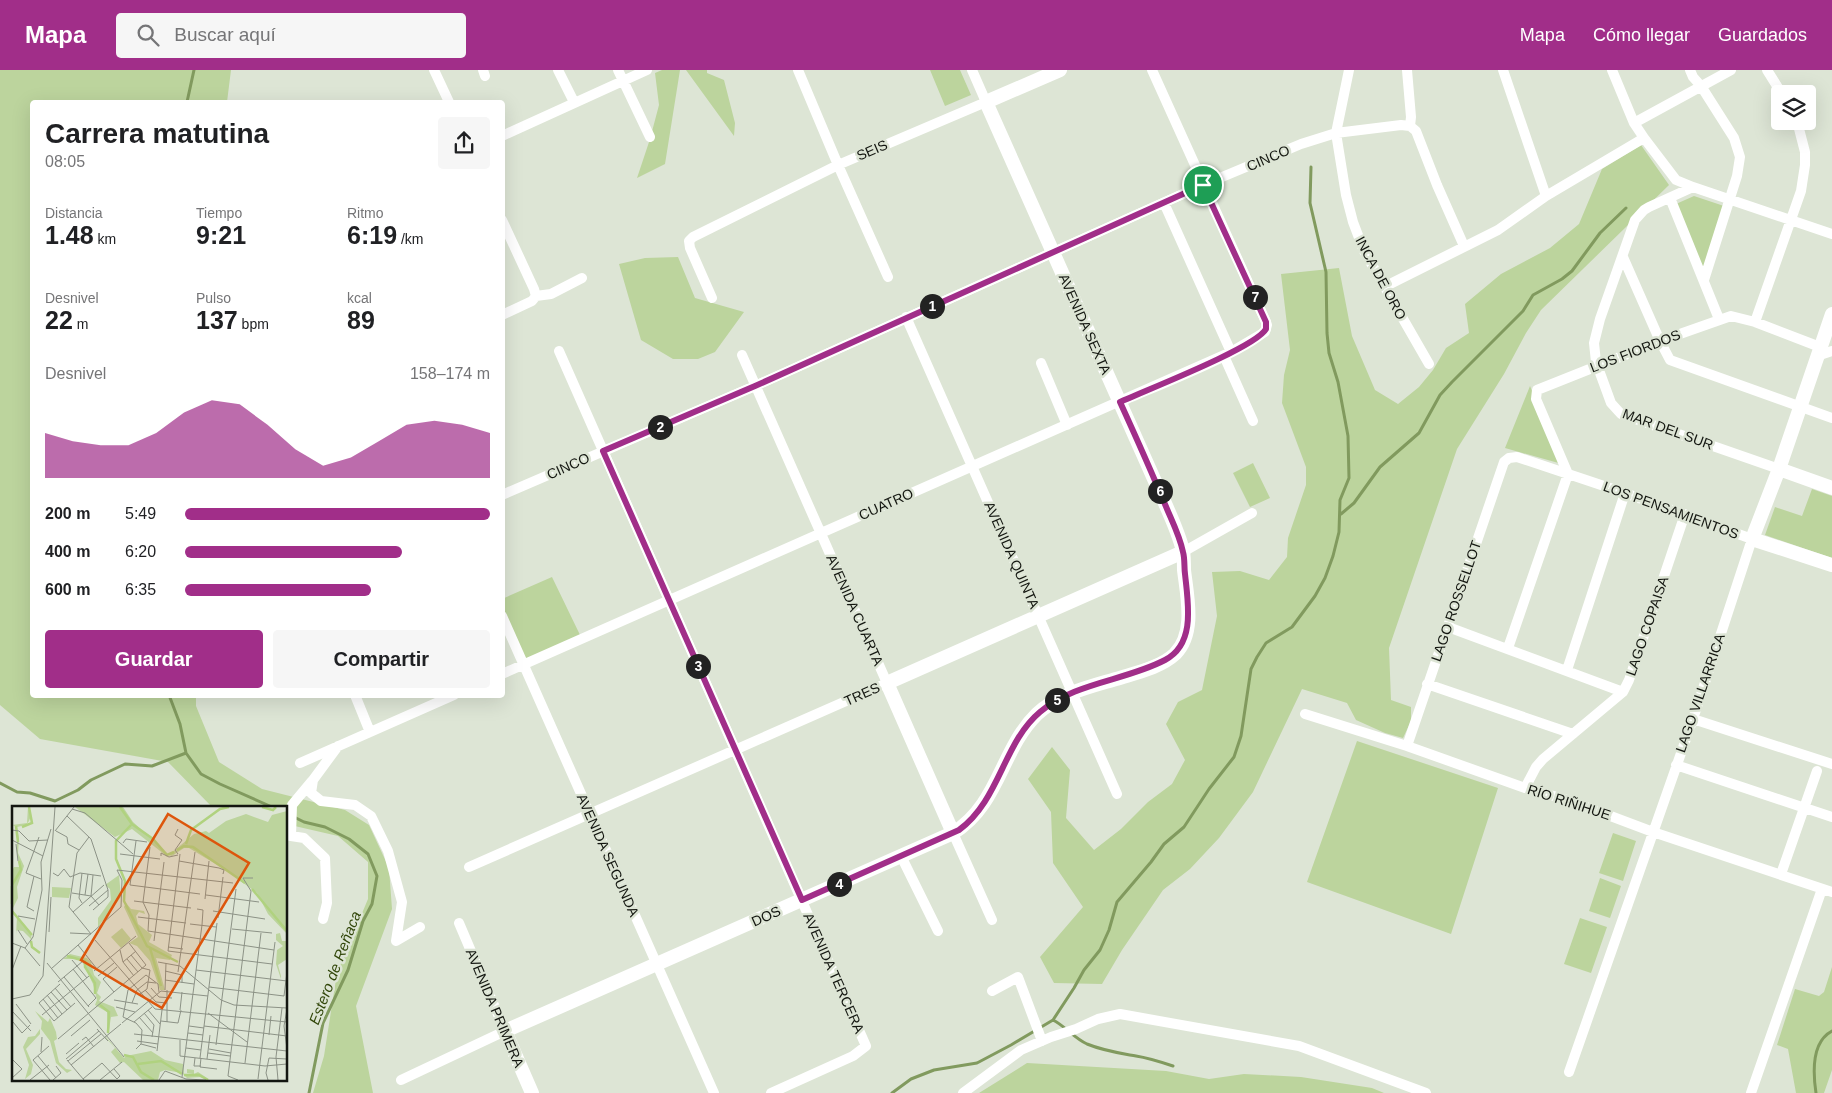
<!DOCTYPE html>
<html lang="es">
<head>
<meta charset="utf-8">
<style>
  :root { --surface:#fff; --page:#f6f6f6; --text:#202124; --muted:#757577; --accent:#a12e89 }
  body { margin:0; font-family:Helvetica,sans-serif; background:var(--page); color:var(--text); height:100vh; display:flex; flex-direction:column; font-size:19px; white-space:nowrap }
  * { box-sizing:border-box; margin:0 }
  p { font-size:16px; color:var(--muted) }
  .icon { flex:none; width:28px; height:28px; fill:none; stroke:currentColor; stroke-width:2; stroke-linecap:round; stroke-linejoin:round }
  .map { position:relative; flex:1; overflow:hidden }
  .side { position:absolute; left:30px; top:30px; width:475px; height:598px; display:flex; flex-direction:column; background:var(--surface); border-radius:5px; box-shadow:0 5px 20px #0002 }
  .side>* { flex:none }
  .tools { position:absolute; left:1771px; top:15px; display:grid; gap:10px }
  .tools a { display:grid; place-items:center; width:45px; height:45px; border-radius:5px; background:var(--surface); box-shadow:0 5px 20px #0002; font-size:25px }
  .pin { position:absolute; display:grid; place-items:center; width:42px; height:42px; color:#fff; margin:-21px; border:2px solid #fff; border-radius:50%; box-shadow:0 1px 5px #0007 }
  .km { position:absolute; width:25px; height:25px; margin:-12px; border-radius:50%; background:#222; color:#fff; font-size:14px; line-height:25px; text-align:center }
  .round { display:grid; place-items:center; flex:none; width:52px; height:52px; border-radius:5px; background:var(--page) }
  .head { display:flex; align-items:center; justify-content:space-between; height:85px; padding:0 15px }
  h1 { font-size:28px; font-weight:700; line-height:38px }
  .stats { display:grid; grid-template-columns:repeat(3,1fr); gap:8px; height:85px; padding:5px 15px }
  .stats div { display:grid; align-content:center }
  .stats b { font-size:25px; font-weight:700 }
  .stats small { font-size:14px; font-weight:400 }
  .stats p { font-size:14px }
  .chart { height:140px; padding:10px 15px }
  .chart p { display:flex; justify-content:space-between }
  .chart svg { width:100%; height:90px; margin-top:5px; fill:var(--accent); opacity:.7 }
  .button { display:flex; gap:10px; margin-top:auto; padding:10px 15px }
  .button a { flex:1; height:58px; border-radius:5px; background:var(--accent); color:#fff; font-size:20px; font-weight:700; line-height:58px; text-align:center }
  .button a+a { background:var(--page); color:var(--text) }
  ul { padding:0 15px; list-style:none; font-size:16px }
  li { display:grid; grid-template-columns:80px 60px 1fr; align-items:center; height:38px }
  li i { height:12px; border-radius:6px; background:var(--accent) }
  header { display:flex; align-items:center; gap:30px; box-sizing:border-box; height:70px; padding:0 25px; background:var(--accent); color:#fff }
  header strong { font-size:24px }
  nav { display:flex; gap:28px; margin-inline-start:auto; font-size:18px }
  .search { width:350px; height:45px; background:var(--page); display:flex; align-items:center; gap:12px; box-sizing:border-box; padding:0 18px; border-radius:5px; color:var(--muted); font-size:19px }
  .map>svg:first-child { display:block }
</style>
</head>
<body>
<header>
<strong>Mapa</strong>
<div class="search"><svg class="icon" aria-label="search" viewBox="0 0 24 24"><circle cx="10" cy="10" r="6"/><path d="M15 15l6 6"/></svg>Buscar aquí</div>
<nav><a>Mapa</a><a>Cómo llegar</a><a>Guardados</a></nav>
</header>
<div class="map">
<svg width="1832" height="1023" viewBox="0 0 1832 1023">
  <rect width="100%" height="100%" fill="#dde5d5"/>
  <!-- green -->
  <path fill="#bcd49d" d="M0 0H231L227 32H32V625H196V636L219 692 262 719 345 740 369 755 389 798 392 839 356 936 373 1023H313L324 986 337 903 368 829V792L338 766 286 754V737H212L168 692 40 669 0 635Z
    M662 0H680L665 94 637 108 650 69 659 35 655 3Z
    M686 0H707V3L724 10 735 53 734 66Z
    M930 0H960L971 25 945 36Z
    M1641 75 1669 115 1541 240 1526 263 1504 304 1457 379 1389 578 1391 630 1411 637V651L1403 668 1385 663 1356 650 1347 633 1302 619 1253 722 1219 768 1190 799 1163 820 1122 880 1102 914 1054 913 1040 887 1083 837 1053 793 1051 742 1028 709 1052 677 1070 700 1066 748 1094 780 1121 759 1148 732 1172 714 1185 690 1166 654 1178 632 1202 620 1217 546 1212 502 1240 501 1269 510 1287 487 1288 468 1306 415V397L1282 333 1284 305 1290 280 1281 204 1339 198 1352 266 1375 320 1398 334 1419 317 1433 300 1446 278 1469 263 1465 234 1501 204 1550 178 1579 154 1602 99Z
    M1694 126 1724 136 1703 198 1676 134Z
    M678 187 695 228 744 242 715 282 698 289H673L641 270 619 194 645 188Z
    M1530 316 1562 394 1505 378Z
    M1253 393 1270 428 1250 437 1233 403Z
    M1812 419 1832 426V488L1765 465 1775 437 1802 446Z
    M552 507 581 567 525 592 503 539 502 529Z
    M1357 671 1498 718 1451 864 1307 812Z
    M1613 763 1636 771 1623 811 1599 803Z
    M1600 808 1621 816 1610 848 1589 841Z
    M1580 848 1607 857 1591 903 1564 894Z
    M1832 897V1000L1824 1023H1796L1788 979 1777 975 1795 919 1819 926 1824 922Z
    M1027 993 1166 1001 1209 1009 1244 1004 1301 1007 1372 1018 1384 1023H979Z"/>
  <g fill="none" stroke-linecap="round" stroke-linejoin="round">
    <!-- stream -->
    <path stroke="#819a5e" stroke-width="3" d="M187 32 194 0
      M1341 444 1354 433 1380 397 1419 363 1440 325 1452 312 1523 241 1533 225 1562 209 1572 201 1600 163 1626 138
      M169 625 180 654 186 683 201 704 220 714 272 737
      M0 713 17 722 30 723 55 731 78 720 91 710 125 694 152 696 186 683
      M286 743 304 752 325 757 349 769 368 784 377 806 372 834 363 851 348 900 323 953 309 1023
      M1053 950C1065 956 1074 968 1087 974 1104 981 1119 983 1136 986 1149 988 1161 992 1173 996
      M892 1023 911 1009 934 1000 977 993 1011 975 1053 950 1074 918 1084 900 1100 880 1109 860 1117 832 1151 792 1164 774 1184 757 1209 719 1234 687 1241 666 1251 599 1257 587 1266 573 1292 557 1315 526 1325 508 1333 486 1339 462 1340 430 1349 408 1348 366 1338 312 1329 283 1327 263 1326 202 1310 133 1311 97
      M1816 1023C1813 1003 1811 972 1832 961"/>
    <!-- street -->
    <path stroke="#fff" stroke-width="10" d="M434 0 449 32
      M483 0 485 6
      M558 0 574 32
      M618 0 650 67
      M798 0 838 95 888 207
      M1349 0 1336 63 1346 125 1353 152 1364 181 1429 294
      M1407 0 1411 47 1410 56
      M1503 0 1546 126
      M1612 0 1634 53 1644 68 1676 110 1693 117 1832 164
      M1690 0 1693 7 1701 16 1734 68 1740 87 1737 106 1704 210
      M1767 0 1782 24
      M1634 53 1731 0
      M1410 56 1416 61 1437 115 1464 176
      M502 66 647 0
      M1693 117 1649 137 1644 140 1635 150 1600 249 1594 273 1596 292 1611 333 1621 344 1779 399
      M1670 128 1719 249
      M1164 133 1231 282
      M502 150 534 219 536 226
      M1623 187 1660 271 1670 290 1832 348
      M1384 217 1498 160 1546 126 1644 68
      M712 228 690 178 689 171 693 167 838 95 986 32 972 0
      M502 245 532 231 536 226 551 224 582 208
      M906 247 1117 724
      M1755 252 1801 121 1805 95V82L1797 51
      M559 281 866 976 853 986 771 1023
      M1224 286 1253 351
      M1817 286 1832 281
      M1041 293 1067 355
      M502 425 755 316 1203 115 1301 74 1336 63 1401 55 1410 56
      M1183 482 1252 443
      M502 546 714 1023
      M1448 557 1623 622
      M1508 578 1568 404 1536 329 1537 320 1660 271 1731 246 1755 252 1820 277
      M1567 600 1625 423
      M502 604 1231 282 1265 262 1267 255 1266 252 1152 0
      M1427 614 1573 664
      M355 625 370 662
      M1305 644 1407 676 1525 718 1568 730 1653 762 1832 822
      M1693 649 1832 694
      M338 676 313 710 311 723 321 731 355 735 371 746 388 781 402 832 396 871 420 857
      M1407 676 1504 392 1509 388 1517 387 1625 423 1752 469 1693 649 1569 1002
      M300 693 454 625
      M1676 695 1832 747
      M1525 718 1536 697 1543 689 1623 622 1629 610 1685 444
      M953 763 992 850
      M286 765 291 766 292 735 312 711
      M291 766 304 768 325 788 327 833 323 849
      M901 786 938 861
      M469 797 887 613 742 285
      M1781 804 1817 701
      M992 921 1018 907 1042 971
      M401 1010 505 961 459 853
      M963 1023 1021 980 1051 967 1076 959 1098 949 1120 944 1299 976 1426 1023
      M1751 1023 1822 819"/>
    <!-- secondary -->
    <path stroke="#fff" stroke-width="14" d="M1832 244 1779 399 1752 469 1832 495
      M1779 399 1832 418
      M953 763 887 613 1183 482
      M532 1023 505 961 953 763C999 735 1001 679 1037 644 1058 624 1089 617 1116 609 1135 603 1160 598 1175 584 1196 563 1187 526 1184 500 1184 494 1184 487 1183 481 1178 460 1167 438 1158 418L986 32 1060 0"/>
  </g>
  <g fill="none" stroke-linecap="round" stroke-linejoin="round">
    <!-- route casing -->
    <g stroke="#fff" stroke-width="10">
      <path id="route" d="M1203 115 1266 252V259C1255 278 1146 320 1120 332 1136 367 1152 403 1167 439 1173 453 1180 467 1183 482 1185 489 1184 497 1185 504 1188 533 1196 574 1165 590 1125 611 1075 612 1040 642 1003 673 1000 730 959 760L802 830 603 381 755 316Z"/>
    </g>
    <!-- route -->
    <use href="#route" stroke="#a12e89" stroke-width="6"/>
  </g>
  <g text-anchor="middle" stroke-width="5" stroke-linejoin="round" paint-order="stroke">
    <!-- street labels -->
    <g font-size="14" fill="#131610" stroke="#dde5d5">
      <text transform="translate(872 80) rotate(-23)" y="5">SEIS</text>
      <text transform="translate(1268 88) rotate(-23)" y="5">CINCO</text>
      <text transform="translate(1381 208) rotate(62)" y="5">INCA DE ORO</text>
      <text transform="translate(1085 254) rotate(66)" y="5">AVENIDA SEXTA</text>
      <text transform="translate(1635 281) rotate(-21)" y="5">LOS FIORDOS</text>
      <text transform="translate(1668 359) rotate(20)" y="5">MAR DEL SUR</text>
      <text transform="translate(568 396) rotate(-24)" y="5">CINCO</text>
      <text transform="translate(886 434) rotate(-24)" y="5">CUATRO</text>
      <text transform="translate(1671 440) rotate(20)" y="5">LOS PENSAMIENTOS</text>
      <text transform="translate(1012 485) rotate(66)" y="5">AVENIDA QUINTA</text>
      <text transform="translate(1456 531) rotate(-71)" y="5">LAGO ROSSELLOT</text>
      <text transform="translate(855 540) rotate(66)" y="5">AVENIDA CUARTA</text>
      <text transform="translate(1647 556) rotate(-71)" y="5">LAGO COPAISA</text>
      <text transform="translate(1700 623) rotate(-71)" y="5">LAGO VILLARRICA</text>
      <text transform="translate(862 624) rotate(-24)" y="5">TRES</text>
      <text transform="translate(1569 732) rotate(18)" y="5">RÍO RIÑIHUE</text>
      <text transform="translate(608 785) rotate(66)" y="5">AVENIDA SEGUNDA</text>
      <text transform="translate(766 846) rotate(-24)" y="5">DOS</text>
      <text transform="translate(834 903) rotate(66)" y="5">AVENIDA TERCERA</text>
      <text transform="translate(495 938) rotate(67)" y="5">AVENIDA PRIMERA</text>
    </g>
    <!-- water labels -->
    <g font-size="15" font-style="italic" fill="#32470a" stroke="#dde5d5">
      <text transform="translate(335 898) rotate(-69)" y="5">Estero de Reñaca</text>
    </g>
  </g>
  <!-- overview -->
  <g transform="translate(12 736)">
    <rect width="275" height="275" fill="#dde5d5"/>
    <path d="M16 1 19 10 17 15 14 19 5 21 7 33 6 47 12 60 5 81 6 92 0 104 19 127 20 141 28 148 20 142 19 133 11 125 4 124V129L5 111 0 104V65L2 61H8L5 47V21L0 19 15 17ZM63 1H111L121 16 157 49 182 28 194 25 197 27 214 15 234 8 256 16 260 9 275 5V128L256 108 245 87 212 63 177 42H172L160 50 152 48 120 23 103 31ZM107 69 109 91 86 121V112L99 94 98 83 93 79ZM40 81 59 82 57 92 40 91ZM114 97 119 103 132 105 133 108 127 106 124 110 126 118 140 129 137 136 160 149 158 154 144 152 153 184H148L138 155 125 140 117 137 126 131 112 101ZM110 122 119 133 109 142 99 131ZM268 127 270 135H275V153L266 159 269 170V173L264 158 265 144 271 140 264 134V128ZM58 148 75 152 79 156 82 169 89 176 85 187 89 191 87 195 102 201 106 210 99 211 96 230 114 250 139 245 153 254 171 258 172 268H181L175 267V263L182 264V268L186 266 198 274 188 271 175 272 170 267 153 264 148 266 146 274H131L112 256 108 257 99 246 103 242 93 231H94L112 252 114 250 96 230 95 206 83 199 85 194 81 178 69 153H51ZM23 205 36 216 38 212 44 226 45 233 42 235 47 256 54 263 60 264 55 267 44 257 38 235 29 223 30 215ZM28 223V228L14 243 21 259 19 268 13 273 17 259 11 241 16 231 23 230Z" fill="#bcd49d"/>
    <path fill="none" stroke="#b0d27f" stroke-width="2.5" d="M108 1 120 18 141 33 155 49 162 46M250 1 261 4 264 1M119 19 104 35V53L113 75 112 95 135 140 166 156M4 20 6 36M10 21 20 17 17 1M174 38 179 24 208 3 217 1M165 44 172 40 181 41 233 77M0 79 9 64 7 55M0 80V98M240 83 275 125M0 105 20 129M19 135 20 141 28 147M138 142 149 180M55 150 73 155V161L83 177V188M88 199 97 206 96 227M112 249 121 251 129 266 142 274M126 258 149 255 170 268M172 269H187L196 274"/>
    <path fill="none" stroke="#8c9286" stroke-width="1" d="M60 3 73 7 121 48M55 10 79 33 96 84V91L81 104M0 24 7 25 17 35 36 34M43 25 62 1M44 25 55 31 56 38 67 44M27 31 14 67 29 73M77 31 65 47 57 101 79 128M0 34 31 50M124 35 118 79 188 88M111 37 114 33 135 36M4 38 6 55M138 41 131 96 137 109 136 125 262 144M108 48 148 53M166 48 163 44 170 34 163 29 166 23M168 48 156 145 260 158M149 50V47L157 51 166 49M167 55 207 62 212 64 211 68M41 67 46 70 52 63 58 71 68 67 89 70M70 67 67 92 70 97M60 87 79 90 87 99M73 89 76 68M194 89 247 96M79 90 81 69M193 93 197 55M122 95 179 102M77 100 96 84M22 105 15 101 22 70M201 105 253 113M61 106 92 79M6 110 23 113M126 111 174 117M206 112 211 71M178 118 204 121M220 123 260 127M6 124 15 138M37 126 39 91M58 127 79 128M83 134 143 203 275 216M142 135 152 56M0 137 13 142 28 160M66 139 85 163M156 141 171 143M13 142 21 131 30 84 29 56 39 23M108 144 111 156 122 170M119 149 130 162 138 164 135 183 128 188M115 153 126 166M60 154 75 172M111 156 124 145M146 156 168 160 209 194 222 199 275 202M35 157 112 251M39 163 109 101 110 74 105 64 221 77M61 163 84 192 76 200M0 164 9 140M184 164 275 175M82 165 124 130M153 165 170 169V177M166 166 183 46M86 170 102 157M52 171 77 201M153 174 182 178M46 176 71 155M48 178 27 197 42 215 63 197M197 181 272 190 275 166M43 182 59 201M139 182 147 191 160 192M133 184 144 196 155 197M153 184 154 157M39 186 55 204M102 186 91 173 105 161M35 189 50 208M0 193 18 189 31 170 43 1M31 193 46 212M102 194 126 198M120 197 125 184 135 176 144 177M4 198 19 218M104 201 123 206M275 203 272 220 275 243M136 204 148 218M168 204 170 186M0 205 19 225M132 207 142 219 140 231M196 207 235 236M30 209 77 170M127 211 141 227M149 215 166 217 169 204M1 216 10 227 18 219M122 216 140 201M155 216V184M110 217 149 185 196 190M177 220 192 222M192 220 275 230M85 223 96 235M176 227 191 229M122 228 275 245M257 229 259 210M59 230 78 214M46 233 134 159 117 137M70 234 74 231 82 241M168 234V250L253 260 275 258M125 235 146 238M129 238 144 242M204 239 224 83M37 240 21 254 38 274M174 242 189 244M124 243 129 238 130 224 124 217 111 211 116 184 134 169 146 178 147 186M197 243 219 247M145 245 150 204M29 246 30 231M196 247 218 250M54 248 67 237M26 250 44 272M183 252 182 260H189M188 252 205 117M189 252 188 261 205 263M0 253 10 263 0 272M54 253 87 225M195 253 198 229M55 254 72 274M56 255 89 228M233 257 249 127M59 259 109 218M170 271 190 119 191 104 185 103M71 273 90 257 105 273 108 270 102 263M246 273 263 136M18 274 37 259M41 274 49 267 44 260M88 274 110 256M147 274 153 265 174 273 194 274M226 274 216 270 239 85 231 72H241M256 274 254 267 257 252 275 253M266 274 264 251 270 202"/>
    <path fill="#dd560c" fill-opacity="0.15" stroke="#dd560c" stroke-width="2.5" d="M156 8 237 57 150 202 69 154Z"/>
    <rect width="275" height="275" fill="none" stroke="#131610" stroke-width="2.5"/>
  </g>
</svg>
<div class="tools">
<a><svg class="icon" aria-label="layers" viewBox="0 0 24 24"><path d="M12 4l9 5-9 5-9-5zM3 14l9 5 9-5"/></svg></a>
</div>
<div class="pin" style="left:1203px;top:115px;background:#1e9e55"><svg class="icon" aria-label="arrive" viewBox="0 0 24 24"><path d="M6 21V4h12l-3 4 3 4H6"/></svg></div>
<b class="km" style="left:932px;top:236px">1</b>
<b class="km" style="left:660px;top:357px">2</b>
<b class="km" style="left:698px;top:596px">3</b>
<b class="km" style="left:839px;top:814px">4</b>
<b class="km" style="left:1057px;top:630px">5</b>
<b class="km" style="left:1160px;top:421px">6</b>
<b class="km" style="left:1255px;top:227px">7</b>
<section class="side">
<div class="head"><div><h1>Carrera matutina</h1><p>08:05</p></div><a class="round"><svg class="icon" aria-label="share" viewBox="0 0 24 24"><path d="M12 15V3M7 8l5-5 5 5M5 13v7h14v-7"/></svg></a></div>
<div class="stats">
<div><p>Distancia</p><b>1.48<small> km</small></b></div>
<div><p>Tiempo</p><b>9:21</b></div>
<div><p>Ritmo</p><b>6:19<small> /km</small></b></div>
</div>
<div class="stats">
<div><p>Desnivel</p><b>22<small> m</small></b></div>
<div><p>Pulso</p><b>137<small> bpm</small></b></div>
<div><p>kcal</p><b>89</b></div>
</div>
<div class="chart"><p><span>Desnivel</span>158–174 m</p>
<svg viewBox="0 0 160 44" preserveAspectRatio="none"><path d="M0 44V22L10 26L20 28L30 28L40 22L50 12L60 6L70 8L80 18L90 30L100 38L110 34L120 26L130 18L140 16L150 18L160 22V44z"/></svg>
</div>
<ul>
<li><b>200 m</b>5:49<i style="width:100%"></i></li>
<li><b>400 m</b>6:20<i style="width:71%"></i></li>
<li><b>600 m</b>6:35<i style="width:61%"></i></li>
</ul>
<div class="button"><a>Guardar</a><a>Compartir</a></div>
</section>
</div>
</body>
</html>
